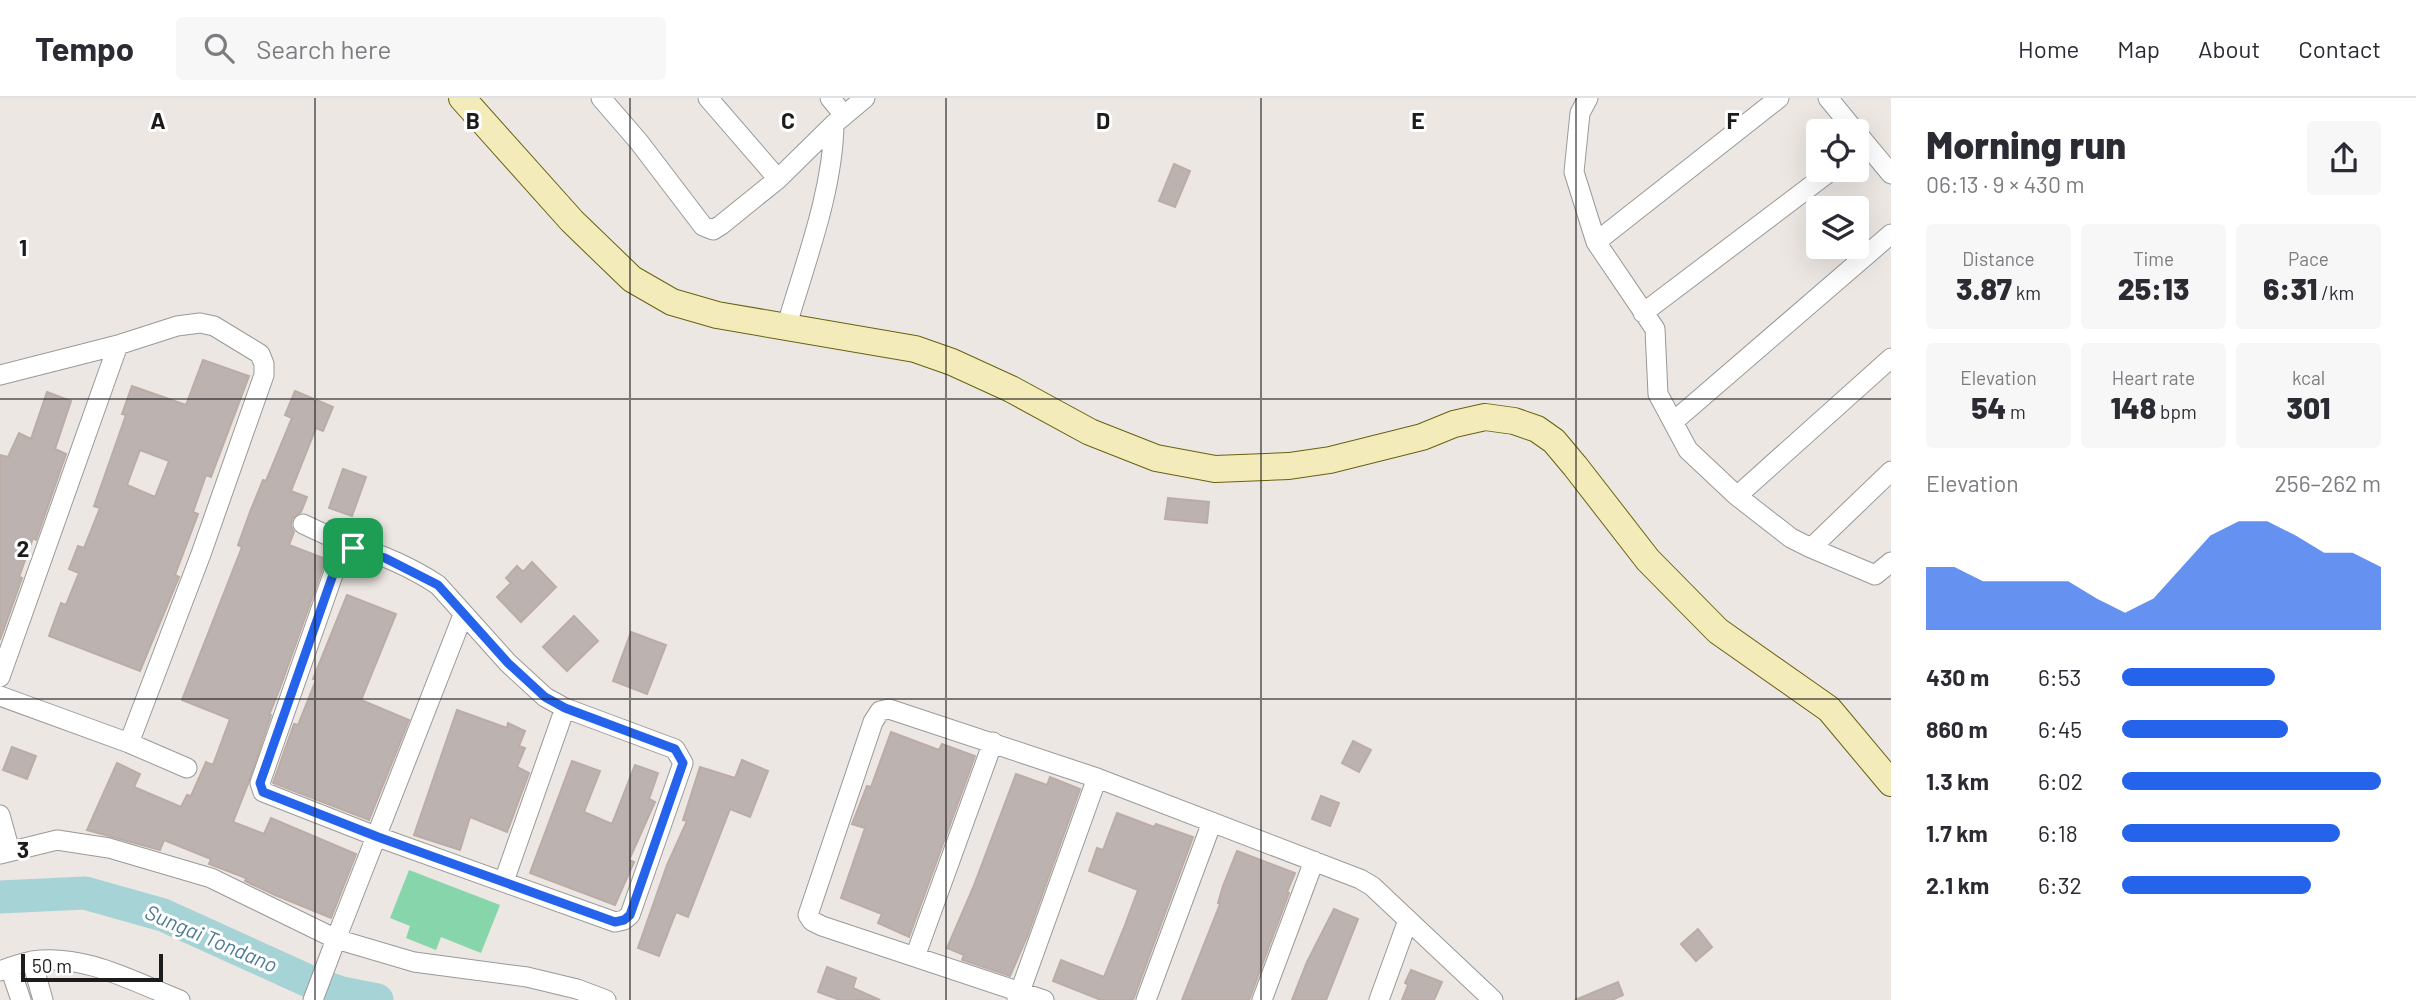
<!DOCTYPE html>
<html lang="en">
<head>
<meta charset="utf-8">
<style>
  :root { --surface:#fff; --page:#f7f7f7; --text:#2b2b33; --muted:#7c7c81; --line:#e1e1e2; --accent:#2563eb }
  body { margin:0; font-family:Barlow,sans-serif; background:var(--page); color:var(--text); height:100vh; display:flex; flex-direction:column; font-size:26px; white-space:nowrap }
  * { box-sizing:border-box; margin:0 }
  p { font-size:23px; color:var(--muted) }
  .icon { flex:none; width:38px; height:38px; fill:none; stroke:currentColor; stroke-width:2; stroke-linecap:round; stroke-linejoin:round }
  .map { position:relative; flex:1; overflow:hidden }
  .panel { display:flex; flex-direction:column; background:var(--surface); width:525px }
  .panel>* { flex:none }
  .buttons { position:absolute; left:1806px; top:21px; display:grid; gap:14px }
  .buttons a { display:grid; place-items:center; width:63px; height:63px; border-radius:7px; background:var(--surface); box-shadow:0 7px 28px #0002; font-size:35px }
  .scale { position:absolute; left:21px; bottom:18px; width:142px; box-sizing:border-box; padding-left:7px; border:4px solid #1c1c1c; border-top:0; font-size:19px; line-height:24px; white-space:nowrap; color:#1c1c1c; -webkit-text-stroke:5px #fff; paint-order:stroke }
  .pin { position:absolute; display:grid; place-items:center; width:60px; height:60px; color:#fff; margin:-30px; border-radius:14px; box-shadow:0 4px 10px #0006 }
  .round { display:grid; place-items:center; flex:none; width:74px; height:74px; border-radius:7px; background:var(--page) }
  .summary { display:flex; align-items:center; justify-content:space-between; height:119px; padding:0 35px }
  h1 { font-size:38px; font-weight:800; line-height:52px }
  .stats { display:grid; grid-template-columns:repeat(3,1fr); gap:10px; height:119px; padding:7px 35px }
  .stats div { display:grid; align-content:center; border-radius:7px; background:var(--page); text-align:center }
  .stats b { font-size:30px; font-weight:800 }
  .stats small { font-size:19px; font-weight:400 }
  .stats p { font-size:19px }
  .chart { height:196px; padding:14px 35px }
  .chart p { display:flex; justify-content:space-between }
  .chart svg { width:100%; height:126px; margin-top:7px; fill:var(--accent); opacity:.7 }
  ul { padding:0 35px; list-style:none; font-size:23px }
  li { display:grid; grid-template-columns:112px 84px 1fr; align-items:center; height:52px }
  li i { height:18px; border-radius:9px; background:var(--accent) }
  header { display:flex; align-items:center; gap:42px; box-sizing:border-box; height:98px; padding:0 35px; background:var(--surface); border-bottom:2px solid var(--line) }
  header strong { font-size:33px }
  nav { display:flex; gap:38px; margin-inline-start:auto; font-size:24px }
  .search { width:490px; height:63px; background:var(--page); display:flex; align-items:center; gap:18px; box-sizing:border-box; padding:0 24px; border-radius:7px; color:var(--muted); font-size:26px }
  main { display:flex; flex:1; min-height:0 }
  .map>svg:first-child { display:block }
</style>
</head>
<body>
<header>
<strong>Tempo</strong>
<div class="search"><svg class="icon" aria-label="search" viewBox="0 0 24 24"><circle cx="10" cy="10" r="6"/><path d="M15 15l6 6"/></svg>Search here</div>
<nav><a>Home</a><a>Map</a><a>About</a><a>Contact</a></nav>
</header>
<main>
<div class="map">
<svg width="1891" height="902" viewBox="0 0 1891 902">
  <rect width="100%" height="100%" fill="#ece7e2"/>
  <!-- pitch -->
  <path fill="#87d5aa" d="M409 772 500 807 481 855 441 839 436 852 406 840 410 828 390 820Z"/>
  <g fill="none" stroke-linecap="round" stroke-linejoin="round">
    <!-- river -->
    <path stroke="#a6d3d6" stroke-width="33" d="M0 799 85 795 163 817 313 885 342 895 377 902"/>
  </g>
  <!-- building -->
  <path fill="#bcb2af" stroke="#bcaca6" stroke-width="2" fill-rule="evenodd" d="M1174 66 1190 73 1175 109 1159 103Z
    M203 262 249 278 211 379 206 377 193 414 198 416 175 477 179 479 140 573 49 538 61 505 66 507 79 475 69 471 78 448 84 450 100 410 94 408 126 317 122 316 132 288 186 307ZM140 352 169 363 155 399 127 387Z
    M295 293 333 309 323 333 316 330 291 393 307 399 301 414 292 421 291 428 294 434 289 447 326 461 280 590 269 617H271L248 686 233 724 264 736 271 720 356 756 331 820 275 797 245 783 246 780 209 766 211 761 164 742 160 752 87 732 117 665 140 676 134 689 181 709 187 697 191 698 206 664 213 667 230 621 182 602 242 449 238 447 250 414 263 382 266 383 292 320 285 317Z
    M47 294 71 303 55 351 66 356 36 442 33 440 19 479 22 480 0 542V357L8 359 19 335 31 341Z
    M343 371 366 379 352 418 329 410Z
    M1168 400 1209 404 1207 425 1165 421Z
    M532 464 556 489 521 524 497 499 511 485 506 480 517 468 523 474Z
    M347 497 396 516 361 602 409 622 369 722 273 685 294 626 298 627 316 582 313 581Z
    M574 518 598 543 567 573 543 549Z
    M631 534 666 547 647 596 613 583Z
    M457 612 507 630 508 625 525 633 519 648 525 650 517 669 529 675 507 734 470 719 460 752 414 737Z
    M891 634 939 652 942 646 975 658 909 839 878 825 882 816 841 800 865 730 852 726 867 688 871 689Z
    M1353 643 1371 652 1359 674 1342 665Z
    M12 649 36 658 27 681 3 672Z
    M742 662 768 673 750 719 730 711 688 819 676 814 659 858 638 850 667 767 687 723 683 722 700 669 735 680Z
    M572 663 600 673 584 714 612 726 635 667 658 675 649 701 655 704 629 762 634 764 615 807 530 775Z
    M1016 676 1047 687 1050 679 1080 691 1027 839 1010 878 962 862 964 857 947 850 973 790Z
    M1321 698 1339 705 1330 728 1312 721Z
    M1117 715 1154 729 1156 726 1193 739 1133 902H1101L1053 883 1061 862 1104 879 1125 827 1138 792 1089 773 1097 750 1103 752Z
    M1237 753 1295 775 1287 794 1289 795 1249 902H1182L1220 806 1218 805 1223 788Z
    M1334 811 1358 821 1326 902H1292L1307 864Z
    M1698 831 1712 849 1696 863 1681 846Z
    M827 869 856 880 853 890 880 902H840L818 894Z
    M1411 872 1442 884 1434 902H1402L1408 887 1405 885Z
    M1618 884 1623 897 1612 902H1575Z"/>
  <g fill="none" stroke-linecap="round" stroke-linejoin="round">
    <!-- minor casing -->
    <g stroke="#999" stroke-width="21">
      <path id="minor" d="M601 0 639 44 703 128 713 132 721 127 778 81 834 26 865 0
        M708 0 778 81
        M830 0 844 17
        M1588 0 1580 15 1574 74 1596 144 1655 231 1658 296 1688 352 1737 398 1791 440 1811 450 1891 373
        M1828 0 1855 33
        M1857 35 1891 76
        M1596 144 1779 0
        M1643 215 1832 72
        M786 230C805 165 833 93 834 26
        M0 277 118 247 177 228 200 225 214 228 260 256 264 266V277L201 456 129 645
        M1673 324 1891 136
        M1737 398 1891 260
        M303 426 333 440 348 451
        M353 450C378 453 417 473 438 487L508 565 545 599 565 610 675 651 683 665 630 817 624 822 615 824 378 739 263 694 260 685 335 471 341 458Z
        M1811 450 1875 477 1891 464
        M0 579 118 247
        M0 598 129 645 187 670
        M0 717 10 753
        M0 756 57 742 109 750 211 780 336 841 463 517
        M504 783 565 610
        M915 859 993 644
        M32 863 43 902
        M10 870 21 902
        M0 873C10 869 21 865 32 863 83 855 134 884 180 902
        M313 902 336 841 414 864 527 879 577 891 606 902
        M1017 902 1097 680
        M1044 902 822 828 812 823 808 817 873 624 880 613 889 611 1097 680 1360 781 1372 788 1493 902
        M1146 902 1212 724
        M1262 902 1314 763
        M1379 902 1408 822"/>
    </g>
    <!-- secondary casing -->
    <g stroke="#67620f" stroke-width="28">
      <path id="secondary" d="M462 0 572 123 632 181 672 204 717 217 915 251 952 264 1011 291 1090 334 1156 360 1215 371 1289 368 1330 362 1422 339 1454 326 1485 319 1514 323 1537 331 1554 343 1575 368 1648 462 1718 533 1829 611 1891 685"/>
    </g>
    <!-- minor -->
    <use href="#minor" stroke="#fff" stroke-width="19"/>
    <!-- secondary -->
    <use href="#secondary" stroke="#f3ecba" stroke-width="26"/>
  </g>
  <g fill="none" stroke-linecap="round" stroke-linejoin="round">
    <!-- route casing -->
    <g stroke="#fff" stroke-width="14">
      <path id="route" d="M353 450 385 460 438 487 508 565 545 599 565 610 675 651 683 665 630 817 624 822 615 824 378 739 263 694 260 685 335 471 341 457Z"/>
    </g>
    <!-- route -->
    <use href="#route" stroke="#2563eb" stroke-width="9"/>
  </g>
  <!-- grid -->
  <path fill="none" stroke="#1c1c1c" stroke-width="2" stroke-opacity="0.55" d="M315 0V902M630 0V902M946 0V902M1261 0V902M1576 0V902M0 301H1891M0 601H1891"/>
  <g text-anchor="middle" stroke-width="6" stroke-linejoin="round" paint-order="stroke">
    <!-- water labels -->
    <g font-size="21" font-style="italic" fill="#4c7b94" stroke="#fff">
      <text transform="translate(211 841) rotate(23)" y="7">Sungai Tondano</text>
    </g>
  </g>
  <g font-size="23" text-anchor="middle" font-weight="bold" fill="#1c1c1c" stroke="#fff" stroke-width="6" stroke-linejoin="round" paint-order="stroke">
    <text x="158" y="31">A</text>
    <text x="473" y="31">B</text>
    <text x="788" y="31">C</text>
    <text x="1103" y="31">D</text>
    <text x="1418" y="31">E</text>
    <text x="1733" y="31">F</text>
    <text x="23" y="158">1</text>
    <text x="23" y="459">2</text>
    <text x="23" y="760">3</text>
  </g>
</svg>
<div class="buttons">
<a><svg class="icon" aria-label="locate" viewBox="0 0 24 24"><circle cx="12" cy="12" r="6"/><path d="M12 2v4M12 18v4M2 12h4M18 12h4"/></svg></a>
<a><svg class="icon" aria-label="layers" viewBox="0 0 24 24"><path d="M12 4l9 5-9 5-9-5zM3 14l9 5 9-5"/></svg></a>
</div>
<div class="scale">50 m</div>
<div class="pin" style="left:353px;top:450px;background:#1e9e55"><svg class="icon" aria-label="arrive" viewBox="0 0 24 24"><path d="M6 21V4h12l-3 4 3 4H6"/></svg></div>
</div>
<section class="panel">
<div class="summary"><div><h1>Morning run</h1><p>06:13 · 9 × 430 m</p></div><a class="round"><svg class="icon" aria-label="share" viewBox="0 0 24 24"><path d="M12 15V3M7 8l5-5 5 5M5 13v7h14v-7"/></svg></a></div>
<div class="stats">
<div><p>Distance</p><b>3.87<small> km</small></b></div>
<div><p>Time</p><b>25:13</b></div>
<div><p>Pace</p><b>6:31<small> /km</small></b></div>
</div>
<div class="stats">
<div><p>Elevation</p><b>54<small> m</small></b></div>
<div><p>Heart rate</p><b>148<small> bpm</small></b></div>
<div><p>kcal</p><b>301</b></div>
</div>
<div class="chart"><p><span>Elevation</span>256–262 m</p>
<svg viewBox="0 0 160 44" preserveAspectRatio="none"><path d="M0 44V22L10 22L20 27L30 27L40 27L50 27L60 33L70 38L80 33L90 22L100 11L110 6L120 6L130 11L140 17L150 17L160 22V44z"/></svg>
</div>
<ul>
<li><b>430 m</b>6:53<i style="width:59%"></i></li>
<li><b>860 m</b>6:45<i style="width:64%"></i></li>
<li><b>1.3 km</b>6:02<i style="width:100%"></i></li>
<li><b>1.7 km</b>6:18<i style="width:84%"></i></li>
<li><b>2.1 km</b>6:32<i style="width:73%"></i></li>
</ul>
</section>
</main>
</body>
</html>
